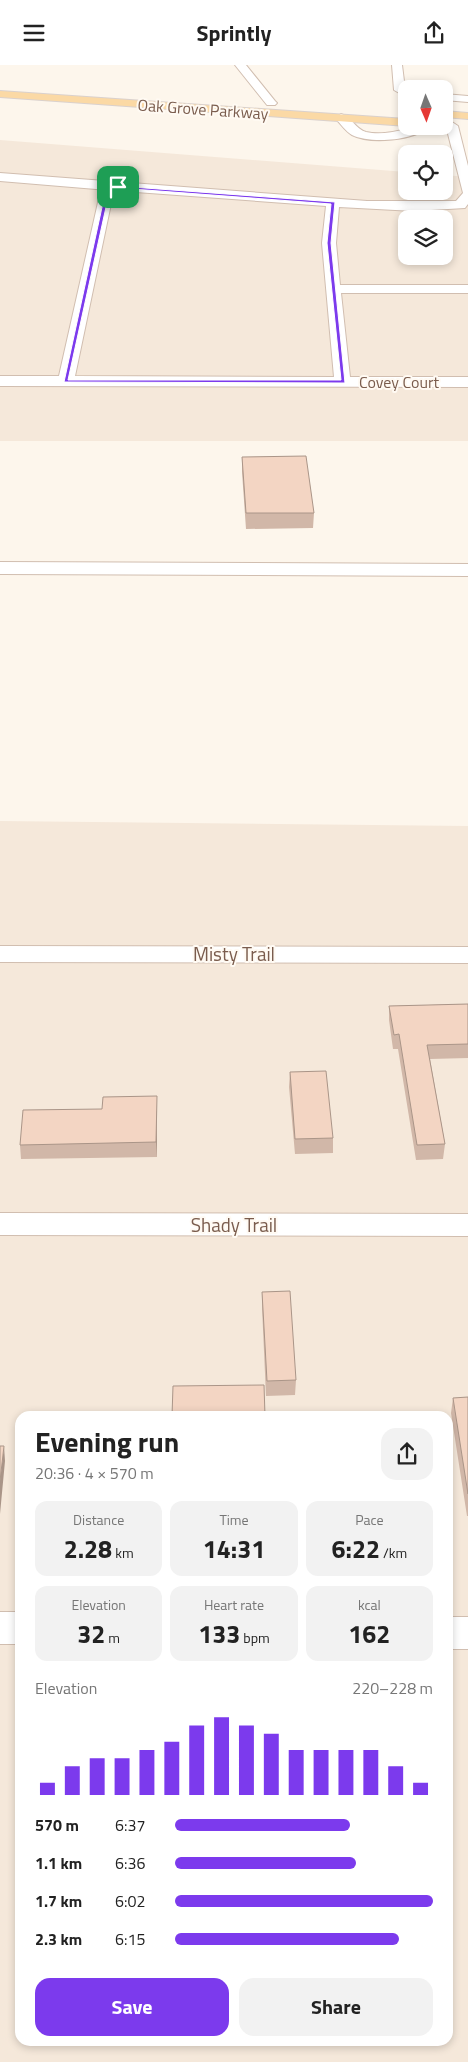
<!DOCTYPE html>
<html lang="en">
<head>
<meta charset="utf-8">
<style>
  :root { --surface:#fff; --page:#f2f2f2; --text:#222; --muted:#767676; --accent:#7c3aed }
  body { margin:0; font-family:"Titillium Web",sans-serif; background:var(--page); color:var(--text); height:100vh; display:flex; flex-direction:column; font-size:19px; white-space:nowrap }
  * { box-sizing:border-box; margin:0 }
  p { font-size:16px; color:var(--muted) }
  .icon { flex:none; width:28px; height:28px; fill:none; stroke:currentColor; stroke-width:2; stroke-linecap:round; stroke-linejoin:round }
  .map { position:relative; flex:1; overflow:hidden }
  .side { position:absolute; left:15px; top:1346px; width:438px; height:635px; display:flex; flex-direction:column; background:var(--surface); border-radius:15px; box-shadow:0 2px 8px #0003 }
  .side>* { flex:none }
  .needle { width:32px; rotate:178deg }
  .buttons { position:absolute; left:398px; top:15px; display:grid; gap:10px }
  .buttons a { display:grid; place-items:center; width:55px; height:55px; border-radius:10px; background:var(--surface); box-shadow:0 2px 8px #0003; font-size:25px }
  .pin { position:absolute; display:grid; place-items:center; width:42px; height:42px; color:#fff; margin:-21px; border-radius:10px; box-shadow:0 2px 8px #0006 }
  .round { display:grid; place-items:center; flex:none; width:52px; height:52px; border-radius:15px; background:var(--page) }
  .overview { display:flex; align-items:center; justify-content:space-between; height:85px; padding:0 20px }
  h1 { font-size:28px; font-weight:700; line-height:38px }
  .stats { display:grid; grid-template-columns:repeat(3,1fr); gap:8px; height:85px; padding:5px 20px }
  .stats div { display:grid; align-content:center; border-radius:12px; background:var(--page); text-align:center }
  .stats b { font-size:25px; font-weight:700 }
  .stats small { font-size:14px; font-weight:400 }
  .stats p { font-size:14px }
  .chart { height:140px; padding:10px 20px }
  .chart p { display:flex; justify-content:space-between }
  .chart svg { width:100%; height:90px; margin-top:5px; stroke:var(--accent); stroke-width:6 }
  .button { display:flex; gap:10px; margin-top:auto; padding:10px 20px }
  .button a { flex:1; height:58px; border-radius:15px; background:var(--accent); color:#fff; font-size:20px; font-weight:700; line-height:58px; text-align:center }
  .button a+a { background:var(--page); color:var(--text) }
  ul { padding:0 20px; list-style:none; font-size:16px }
  li { display:grid; grid-template-columns:80px 60px 1fr; align-items:center; height:38px }
  li i { height:12px; border-radius:6px; background:var(--accent) }
  header { display:flex; justify-content:space-between; align-items:center; height:65px; padding:0 20px; background:var(--surface); font-size:22px; font-weight:700 }
  .map>svg:first-child { display:block }
</style>
</head>
<body>
<header><svg class="icon" aria-label="menu" viewBox="0 0 24 24"><path d="M4 6h16M4 12h16M4 18h16"/></svg>Sprintly<svg class="icon" aria-label="share" viewBox="0 0 24 24"><path d="M12 15V3M7 8l5-5 5 5M5 13v7h14v-7"/></svg></header>
<div class="map">
<svg width="468" height="1997" viewBox="0 0 468 1997">
  <rect width="100%" height="100%" fill="#fdf6ec"/>
  <!-- residential -->
  <path fill="#f5e8da" fill-rule="evenodd" d="M0 75 406 107V126H444V110L468 112V376H0ZM406 154H444V191H406Z
    M0 756 468 761V1997H0ZM20 1351H448V1976H20Z"/>
  <g fill="none" stroke-linecap="round" stroke-linejoin="round">
    <!-- minor casing -->
    <g stroke="#d1beb0" stroke-width="2">
      <path id="minor" d="M235 0H246L275 36 277 38 275 40H267Z
        M392 0H402L406 32 394 25Z
        M444 29 468 31V37L444 35Z
        M341 49C352 52 355 64 366 67 388 72 408 61 429 61 415 76 370 79 352 70 346 67 340 58 335 53Z
        M452 57 458 61 468 101V139L465 143 414 146 339 142 336 178 340 220H468V228H341L350 312H468V322L0 321V311H59L99 133 108 125 0 116V108L367 136H456L463 128 446 61ZM122 126 326 141 322 178 334 312 75 311 112 134Z
        M0 497 468 499V511L0 509Z
        M0 881 468 882V898L0 897Z
        M0 1148 468 1149V1171L0 1170Z
        M0 1547H20V1579H0Z
        M448 1552H468V1584H448Z"/>
    </g>
    <!-- major casing -->
    <g stroke="#dad1cd" stroke-width="2">
      <path id="major" d="M0 26 406 54 407 61 0 32Z
        M444 46 468 48V54L444 52Z"/>
    </g>
    <!-- minor -->
    <use href="#minor" fill="#fff" fill-rule="evenodd"/>
    <!-- major -->
    <use href="#major" fill="#fbd9a5" fill-rule="evenodd"/>
  </g>
  <!-- wall -->
  <path fill="#d1b7a8" d="M242 392 314 448 313 463 246 464 242 407Z
    M468 939V993L430 994 445 1079 443 1094 416 1095 398 984H393L389 955V941Z
    M290 1007 333 1073V1088L295 1089 289 1022Z
    M157 1046V1092L21 1094 20 1080Z
    M262 1227 296 1315 295 1330 266 1331 262 1242Z
    M468 1332V1451H467L451 1348 453 1333Z"/>
  <!-- shaded-wall -->
  <path fill="#aa9588" d="M157 1031V1092L156 1077Z
    M4 1381 5 1396 0 1449V1416Z"/>
  <!-- building -->
  <path fill="#f3d5c3" stroke="#aa9588" d="M306 391 314 448H246L242 392Z
    M468 939V979L427 980 445 1079 417 1080 399 969 394 970 389 941Z
    M326 1006 333 1073 295 1074 290 1007Z
    M157 1031 156 1077 20 1080 23 1045 102 1044 103 1032Z
    M290 1226 296 1315 267 1316 262 1227Z
    M264 1320 265 1351H172L173 1321Z
    M468 1332V1429L453 1333Z
    M0 1381H4L0 1416Z"/>
  <!-- route -->
  <path fill="#7c3aed" stroke="#fff" fill-rule="evenodd" d="M118 121 335 137 331 178 345 318 64 317 104 133ZM119 123 331 139 327 178 341 315H68L108 133Z"/>
  <g text-anchor="middle" stroke-width="4" stroke-linejoin="round" paint-order="stroke">
    <!-- far-street labels -->
    <g font-size="16" fill="#7a5c4d" stroke="#fffaf3">
      <text transform="translate(203 44) rotate(4)" y="6">Oak Grove Parkway</text>
      <text x="399" y="323">Covey Court</text>
    </g>
    <!-- street labels -->
    <g font-size="19" fill="#7a5c4d" stroke="#fffaf3">
      <text x="234" y="896">Misty Trail</text>
      <text x="234" y="1167">Shady Trail</text>
    </g>
  </g>
</svg>
<div class="buttons">
<a><svg class="needle" viewBox="-14 -14 28 28"><path d="M0-13l5 13h-10z" fill="#e53935"/><path d="M0 13l5-13h-10z" fill="#767676"/></svg></a>
<a><svg class="icon" aria-label="locate" viewBox="0 0 24 24"><circle cx="12" cy="12" r="6"/><path d="M12 2v4M12 18v4M2 12h4M18 12h4"/></svg></a>
<a><svg class="icon" aria-label="layers" viewBox="0 0 24 24"><path d="M12 4l9 5-9 5-9-5zM3 14l9 5 9-5"/></svg></a>
</div>
<div class="pin" style="left:118px;top:122px;background:#1e9e55"><svg class="icon" aria-label="arrive" viewBox="0 0 24 24"><path d="M6 21V4h12l-3 4 3 4H6"/></svg></div>
<section class="side">
<div class="overview"><div><h1>Evening run</h1><p>20:36 · 4 × 570 m</p></div><a class="round"><svg class="icon" aria-label="share" viewBox="0 0 24 24"><path d="M12 15V3M7 8l5-5 5 5M5 13v7h14v-7"/></svg></a></div>
<div class="stats">
<div><p>Distance</p><b>2.28<small> km</small></b></div>
<div><p>Time</p><b>14:31</b></div>
<div><p>Pace</p><b>6:22<small> /km</small></b></div>
</div>
<div class="stats">
<div><p>Elevation</p><b>32<small> m</small></b></div>
<div><p>Heart rate</p><b>133<small> bpm</small></b></div>
<div><p>kcal</p><b>162</b></div>
</div>
<div class="chart"><p><span>Elevation</span>220–228 m</p>
<svg viewBox="0 0 160 44" preserveAspectRatio="none"><path d="M5 44V38M15 44V30M25 44V26M35 44V26M45 44V22M55 44V18M65 44V10M75 44V6M85 44V10M95 44V14M105 44V22M115 44V22M125 44V22M135 44V22M145 44V30M155 44V38"/></svg>
</div>
<ul>
<li><b>570 m</b>6:37<i style="width:68%"></i></li>
<li><b>1.1 km</b>6:36<i style="width:70%"></i></li>
<li><b>1.7 km</b>6:02<i style="width:100%"></i></li>
<li><b>2.3 km</b>6:15<i style="width:87%"></i></li>
</ul>
<div class="button"><a>Save</a><a>Share</a></div>
</section>
</div>
</body>
</html>
